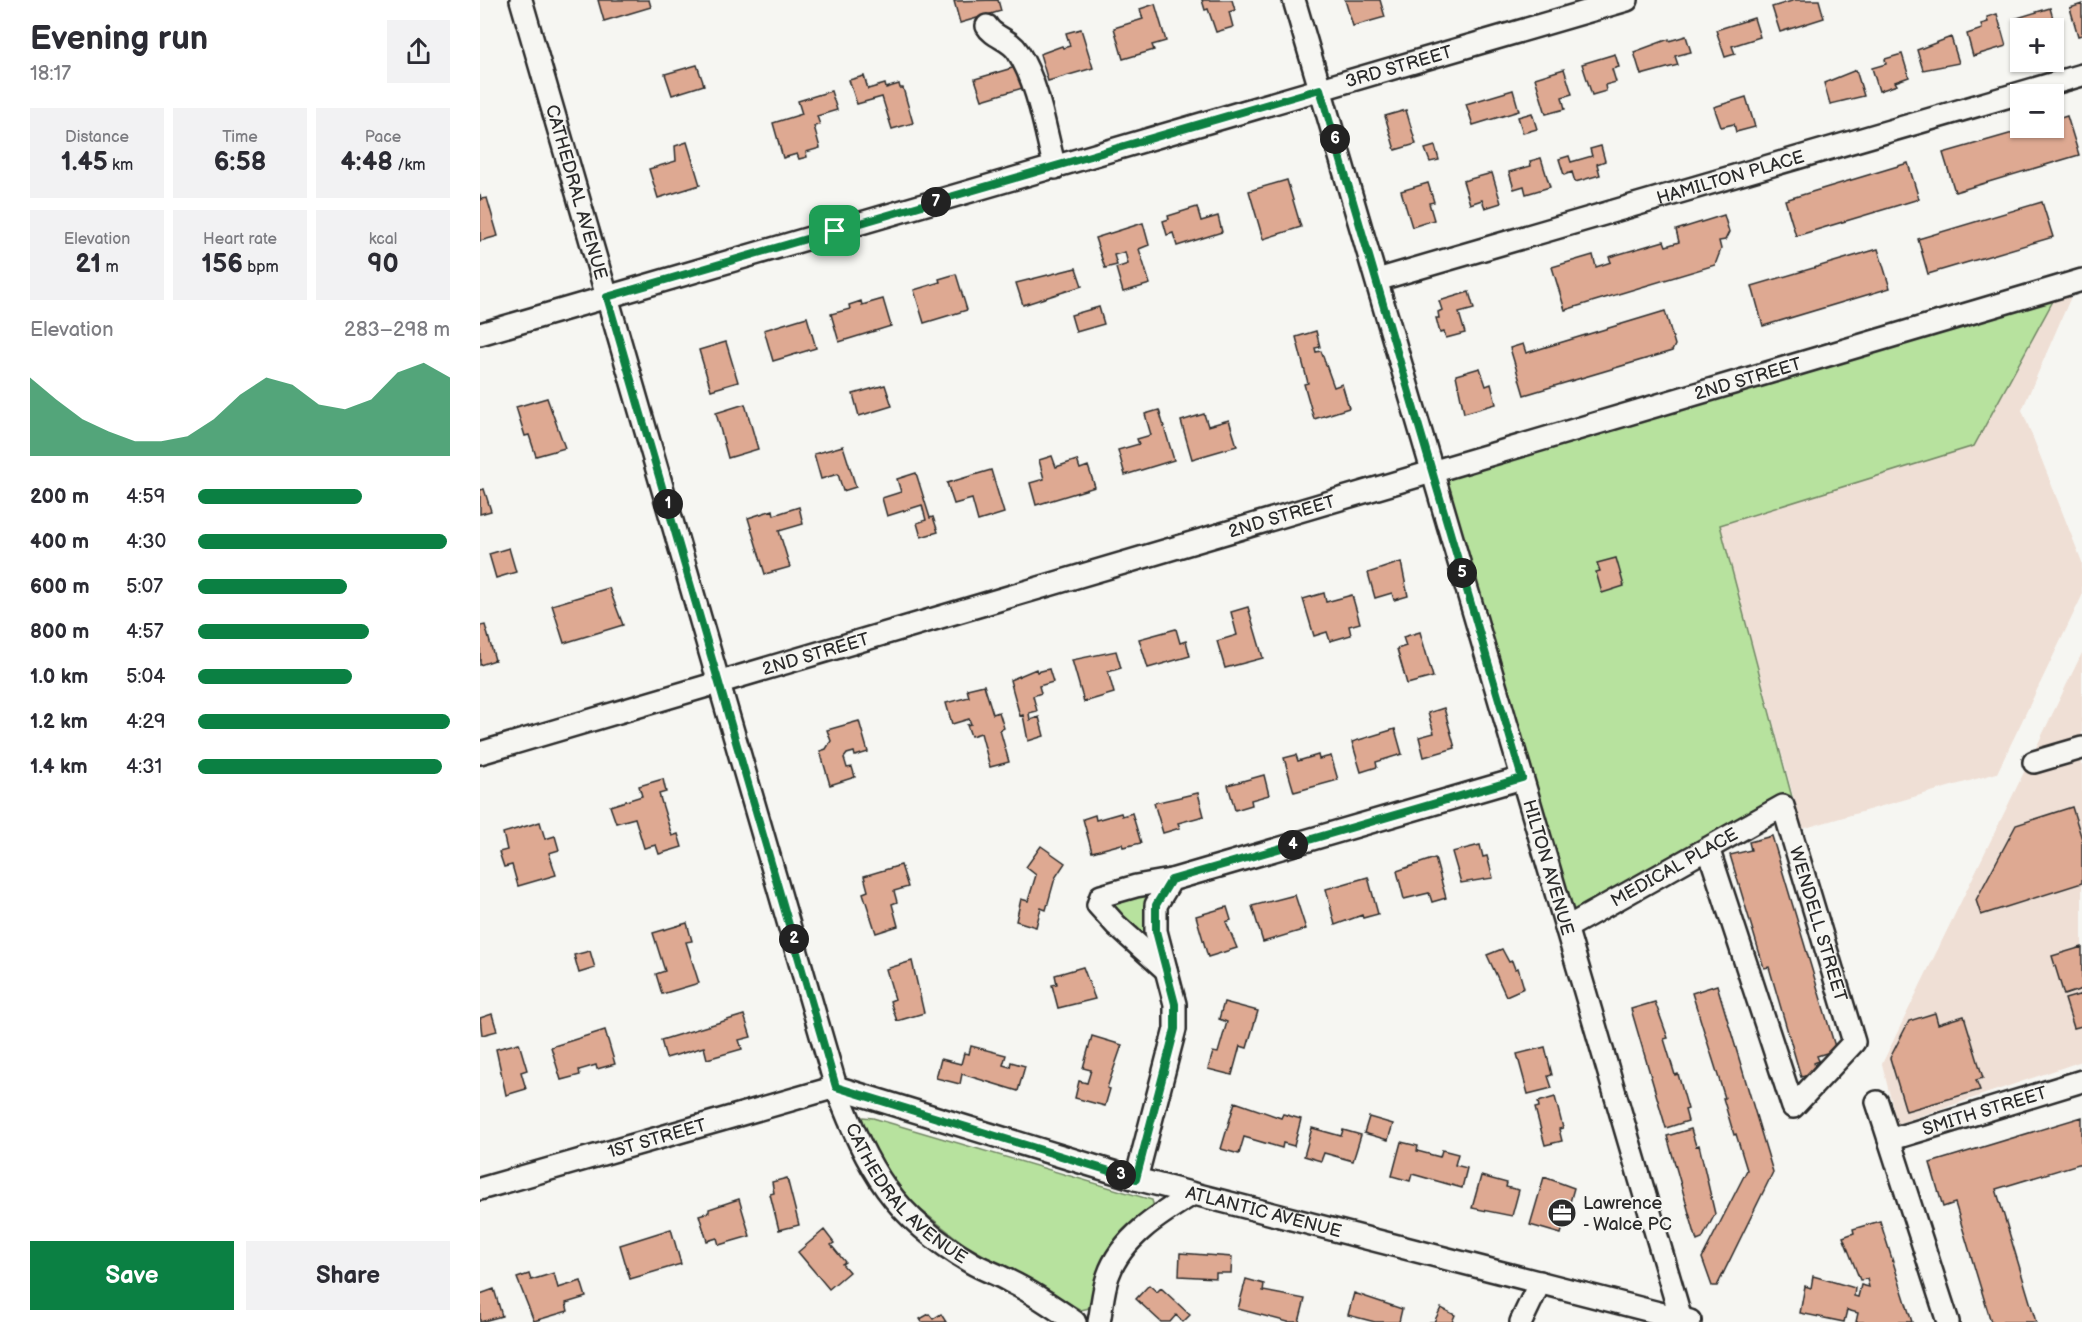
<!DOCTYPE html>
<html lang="en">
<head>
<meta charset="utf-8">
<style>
  :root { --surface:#fff; --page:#f2f2f3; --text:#2b2b33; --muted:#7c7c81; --accent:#0b8043 }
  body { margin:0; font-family:"Balsamiq Sans",sans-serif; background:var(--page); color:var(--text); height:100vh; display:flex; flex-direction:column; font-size:22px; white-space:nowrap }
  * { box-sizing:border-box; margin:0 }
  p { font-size:20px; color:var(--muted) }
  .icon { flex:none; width:33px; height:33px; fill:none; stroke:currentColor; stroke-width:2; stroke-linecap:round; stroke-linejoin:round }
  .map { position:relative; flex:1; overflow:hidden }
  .details { display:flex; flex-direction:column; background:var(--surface); width:480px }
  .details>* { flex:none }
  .fabs { position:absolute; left:1530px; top:18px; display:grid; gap:12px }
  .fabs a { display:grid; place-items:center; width:54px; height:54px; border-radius:0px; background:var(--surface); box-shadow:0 2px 4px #0004; font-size:30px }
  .pin { position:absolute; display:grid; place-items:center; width:51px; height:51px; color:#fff; margin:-26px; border-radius:12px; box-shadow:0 3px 9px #0006 }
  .km { position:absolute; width:30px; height:30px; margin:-15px; border-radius:50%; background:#222; color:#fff; font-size:16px; line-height:30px; text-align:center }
  .round { display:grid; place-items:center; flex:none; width:63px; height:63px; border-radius:0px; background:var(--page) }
  .headline { display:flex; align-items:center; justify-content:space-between; height:102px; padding:0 30px }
  h1 { font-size:33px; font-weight:700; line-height:45px }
  .stats { display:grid; grid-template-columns:repeat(3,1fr); gap:9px; height:102px; padding:6px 30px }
  .stats div { display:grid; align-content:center; border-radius:0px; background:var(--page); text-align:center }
  .stats b { font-size:26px; font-weight:700 }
  .stats small { font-size:16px; font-weight:400 }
  .stats p { font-size:16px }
  .chart { height:168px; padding:12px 30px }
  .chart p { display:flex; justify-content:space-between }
  .chart svg { width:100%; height:108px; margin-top:6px; fill:var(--accent); opacity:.7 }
  .action { display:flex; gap:12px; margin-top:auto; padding:12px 30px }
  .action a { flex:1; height:69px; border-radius:0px; background:var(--accent); color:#fff; font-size:24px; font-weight:700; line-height:69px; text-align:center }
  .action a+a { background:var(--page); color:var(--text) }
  ul { padding:0 30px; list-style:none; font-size:20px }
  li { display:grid; grid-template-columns:96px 72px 1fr; align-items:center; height:45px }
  li i { height:15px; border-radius:8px; background:var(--accent) }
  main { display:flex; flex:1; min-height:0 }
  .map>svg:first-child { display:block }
</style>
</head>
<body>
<main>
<section class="details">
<div class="headline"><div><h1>Evening run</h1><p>18:17</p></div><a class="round"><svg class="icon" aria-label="share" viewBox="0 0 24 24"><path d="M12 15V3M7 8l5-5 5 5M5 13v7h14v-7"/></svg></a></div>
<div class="stats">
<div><p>Distance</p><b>1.45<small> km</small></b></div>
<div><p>Time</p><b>6:58</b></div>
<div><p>Pace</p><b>4:48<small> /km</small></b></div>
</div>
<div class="stats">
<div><p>Elevation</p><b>21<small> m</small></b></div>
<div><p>Heart rate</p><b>156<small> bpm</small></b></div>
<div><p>kcal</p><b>90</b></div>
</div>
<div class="chart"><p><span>Elevation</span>283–298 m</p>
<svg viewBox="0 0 160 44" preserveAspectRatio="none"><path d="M0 44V12L10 21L20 29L30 34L40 38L50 38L60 36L70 29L80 19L90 12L100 15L110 23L120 25L130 21L140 10L150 6L160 12V44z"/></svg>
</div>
<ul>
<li><b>200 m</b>4:59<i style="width:65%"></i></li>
<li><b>400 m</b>4:30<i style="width:99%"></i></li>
<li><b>600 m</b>5:07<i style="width:59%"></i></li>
<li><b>800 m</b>4:57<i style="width:68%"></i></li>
<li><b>1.0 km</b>5:04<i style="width:61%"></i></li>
<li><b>1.2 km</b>4:29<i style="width:100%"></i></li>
<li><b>1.4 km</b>4:31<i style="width:97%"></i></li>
</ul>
<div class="action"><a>Save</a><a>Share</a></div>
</section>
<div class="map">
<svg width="1602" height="1322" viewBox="0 0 1602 1322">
  <rect width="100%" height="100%" fill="#f6f6f2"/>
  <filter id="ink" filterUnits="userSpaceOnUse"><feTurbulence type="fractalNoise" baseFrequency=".0167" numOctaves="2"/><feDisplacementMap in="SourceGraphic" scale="12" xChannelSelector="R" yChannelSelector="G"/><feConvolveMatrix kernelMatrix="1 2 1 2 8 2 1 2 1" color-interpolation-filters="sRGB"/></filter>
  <g filter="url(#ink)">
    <!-- built -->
    <path fill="#efdfd5" d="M1596 285 1542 410 1602 562V596L1517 773 1322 829 1240 525 1494 446 1579 290Z
      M1602 653V1061L1417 1124 1402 1064Z"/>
    <!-- green -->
    <path fill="#b7e29e" stroke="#718664" stroke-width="1.5" d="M1579 290 1494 446 1240 525 1313 801 1086 928 956 471Z
      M691 880 676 905 686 970 621 896Z
      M382 1117 393 1118 672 1200 674 1207C665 1217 652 1221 643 1230 623 1251 622 1284 609 1308L601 1310 484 1244 426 1198 387 1139Z"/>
    <!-- building -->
    <path fill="#dea992" stroke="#2b2b2b" stroke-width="1.5" d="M118 0H169L171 7 124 21Z
      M518 0 521 11 480 23 474 1Z
      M722 0H752L755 10 749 12 753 27 736 32 728 9 725 10Z
      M865 0H900L905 17 873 26Z
      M1315 0H1339L1344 18 1300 32 1292 7Z
      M675 4 686 41 672 45 674 50 643 59 634 28 663 19 660 9Z
      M1602 4V35L1598 36 1590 8Z
      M1570 8 1577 32 1574 34V28H1540V41L1534 19Z
      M1517 14 1526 46 1493 56 1487 34 1502 29 1501 24 1508 22 1507 17Z
      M1274 18 1280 37 1252 46 1255 54 1245 57 1236 30Z
      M601 29 613 68 568 81 560 54 582 46 583 48 590 46 586 33Z
      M1206 36 1211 52 1195 56 1198 65 1161 75 1154 52 1189 39V41Z
      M1471 37 1479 63 1443 70 1437 50Z
      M1135 54 1139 67 1132 69 1136 82 1125 85 1126 91 1112 95 1102 64Z
      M1422 54 1429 77 1415 82 1417 85 1399 91 1392 68 1406 64 1405 59Z
      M217 65 224 85 192 95 185 74Z
      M539 66 546 87 502 100 495 79Z
      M1084 69 1092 94 1082 97 1085 109 1066 114 1055 78Z
      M1376 70 1384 96 1350 104 1344 83Z
      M384 76 388 89 405 84 406 88 419 84 420 88H423L433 123 412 129 402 97 377 104 369 80Z
      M1033 90 1039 111 993 125 986 104Z
      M351 91 357 110 337 116 340 125 334 126 340 148 326 152 327 157 319 159 317 154 303 158 293 123 322 114 318 101Z
      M1266 97 1275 127 1256 132 1254 124 1241 127 1234 107Z
      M926 110 936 144 915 150 905 116Z
      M1052 113 1057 129 1043 133 1038 117Z
      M1587 116 1599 155 1475 192 1463 153 1550 128H1574V120Z
      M207 142 220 185 178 198 169 169 196 161 195 146Z
      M955 146 959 160 950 162 945 149Z
      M1121 146 1125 161 1117 164 1120 175 1095 182 1092 172 1084 175 1079 159 1089 156 1091 162 1112 156 1110 149Z
      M1061 158 1070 187 1046 194 1044 186 1034 189 1029 172 1051 166 1050 161Z
      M1428 163 1439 199 1316 236 1305 200Z
      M1012 173 1021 203 1005 208 1002 200 990 204 983 181Z
      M807 180 821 227 783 239 769 191Z
      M948 183 954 202 949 203 954 220 932 227 921 191Z
      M0 194 1 199 7 198 18 236 0 241Z
      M1562 202 1573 237 1448 274 1438 239Z
      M717 207 721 221 738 216 742 232 697 246 693 233 687 235 683 221 689 219 688 216Z
      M1244 215 1249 232 1245 240 1239 241 1241 249 1235 265 1085 310 1072 267 1113 255 1116 267 1131 262 1129 257 1184 241 1186 246 1199 242 1196 230Z
      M663 223 669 245 659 249 670 284 643 292 636 268 648 264 645 252 634 255 637 265 625 268 615 238Z
      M1398 249 1410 288 1283 326 1272 286Z
      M596 268 602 286 543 305 536 283Z
      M476 274 487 310 444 323 434 290 460 282 459 279Z
      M989 292 994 309 979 313 985 333 966 338 964 332 960 333 956 318H959L958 312 962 310 959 301Z
      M403 299 411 326 359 342 351 314 370 309 369 305 381 301 382 305Z
      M619 307 624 324 596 332 591 315Z
      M1185 311 1195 345 1192 351 1044 395 1030 348 1043 344 1046 353Z
      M327 317 336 348 293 361 284 330Z
      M836 331 840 347 835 348 836 352 841 351 854 387 862 384 869 408 834 419 824 384 828 383 816 337Z
      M246 342 258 382 231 390 219 350Z
      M1000 368 1006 386 1011 384 1016 404 984 413 976 375Z
      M405 385 412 406 379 416 373 394Z
      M67 398 85 448 56 456 49 435 45 436 36 407Z
      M265 404 278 449 248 458 236 413Z
      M679 410 694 460 645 475 638 450 659 444 657 439 671 435 665 414Z
      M724 414 728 426 749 420 757 446 712 459 701 421Z
      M363 446 376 487 363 491 358 474 341 479 334 454Z
      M572 456 576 467 597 460 600 469 608 466 615 487 556 505 550 483 564 479 559 460Z
      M511 470 524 513 498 521 492 499 474 504 467 483Z
      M436 473 450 518 453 517 458 532 441 537 437 523 446 520 442 505 407 516 402 498 421 492 417 479Z
      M4 489 11 511 0 514V490Z
      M319 507 323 524 299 531 310 567 285 574 268 518 293 510 294 515Z
      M29 548 36 572 16 578 9 554Z
      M1136 558 1144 586 1122 593 1116 572 1120 571 1117 563Z
      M921 562 928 596 914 600 912 593 895 598 888 573Z
      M129 588 143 625 84 643 72 605Z
      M844 593 846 602 872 595 880 623 869 626 871 635 850 641 847 632 834 636 823 599Z
      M768 607 783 658 745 668 737 641 757 635 751 612Z
      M5 625 15 660 0 665V626Z
      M696 629 700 643 706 641 710 656 668 668 659 639Z
      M940 632 953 677 927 684 917 649 926 646 923 637Z
      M636 651 641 668 628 672 634 693 604 702 592 660Z
      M556 669 557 672 569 669 573 682 559 686 561 693 553 696 557 711 549 713 550 720 559 717 564 736 548 741 543 715 540 716 530 680Z
      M504 685 513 714 519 712 524 728 520 730 529 762 510 767 501 733 491 736 487 725 491 724 489 719 472 724 466 703 489 697 487 689Z
      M964 708 975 748 944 757 939 737 954 733 948 713Z
      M379 721 388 752 375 756 374 752 367 754 364 758 367 768 372 767 375 777 350 785 340 751 346 749 351 741 347 730Z
      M915 729 922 754 896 762 897 767 881 772 872 742Z
      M816 755 818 761 838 755 839 759 851 756 858 780 814 792 804 758Z
      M784 775 789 795 771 800 772 805 755 810 748 785Z
      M183 779 186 792 179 794 192 836 198 834 202 847 179 854 176 845 164 848 155 818 136 823 130 806 162 796 159 786Z
      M718 793 724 816 698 823 700 828 683 833 674 803Z
      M1592 807 1602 839V883L1501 915 1496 900 1536 825Z
      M641 813 642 816 652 813 661 843 643 847 642 844 612 852 603 819 615 815 616 820Z
      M60 822 65 839 75 836 79 850 69 853 76 875 38 886 32 865 24 867 19 852 27 850 23 833Z
      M1292 836 1356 1050 1337 1056 1339 1061 1334 1063 1337 1073 1321 1077 1289 967 1284 968 1250 855 1271 850 1269 842Z
      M1000 845 1003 857 1007 856 1013 878 981 883 972 852Z
      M561 846 585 863 575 878 566 910 561 908 556 927 536 921 541 899 548 901 556 875 546 867Z
      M955 858 966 898 952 902 949 893 924 899 917 871Z
      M421 865 428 887 414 891 417 902 412 904 418 926 396 933 383 893 388 891 384 876Z
      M888 877 898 914 883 918 882 915 855 925 846 889Z
      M815 895 826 929 783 942 772 906Z
      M747 907 751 920 746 922 757 948 728 957 716 916Z
      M207 923 212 941 206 942 219 983 182 994 176 974 185 971 173 933Z
      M1602 947V989L1584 995 1572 956Z
      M1022 949 1029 962 1032 961 1035 969 1038 968 1044 988 1026 996 1007 955Z
      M110 951 115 968 99 973 94 955Z
      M432 961 444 1013 417 1021 410 1001 415 999 406 969Z
      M603 967 615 999 578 1008 572 985 577 984 575 975Z
      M1237 985 1293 1172 1237 1286H1232L1222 1258 1267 1170 1256 1134 1254 1135 1243 1098H1245L1212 993Z
      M1602 994V1026L1594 1028 1585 999Z
      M744 1002 778 1011 767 1048 760 1046 752 1075 728 1069 733 1052 738 1053 747 1022 739 1019Z
      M1175 1002 1188 1038 1184 1039 1195 1075 1198 1074 1208 1109 1205 1110 1208 1121 1186 1128 1151 1009Z
      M1455 1013 1458 1024 1484 1016 1503 1078 1496 1080 1500 1090 1426 1111 1410 1058 1429 1021Z
      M12 1014 17 1031 2 1035 0 1018Z
      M264 1015 271 1037 259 1040 262 1049 227 1059 224 1047 186 1058 181 1040Z
      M125 1030 135 1064 117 1069 116 1065 99 1070 100 1075 81 1080 71 1047Z
      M612 1036 642 1045 627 1088 630 1089 625 1106 595 1098 599 1081 607 1083 611 1070 603 1068Z
      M39 1043 47 1070 41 1072 46 1089 26 1095 16 1049Z
      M491 1046 526 1055 523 1065 530 1067 531 1062 545 1066 538 1091 482 1074 480 1084 456 1078 461 1059 481 1064 484 1053 489 1054Z
      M1065 1047 1072 1075 1068 1076 1072 1088 1048 1094 1037 1054Z
      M1075 1097 1083 1128 1079 1129 1082 1141 1065 1145 1055 1108 1059 1107 1058 1102Z
      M755 1102 801 1118 803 1114 821 1119 814 1146 803 1143 802 1148 764 1137 759 1154 741 1149Z
      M889 1117 913 1124 908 1140 884 1133Z
      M1602 1117V1163L1516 1189 1556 1322H1511L1475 1203 1463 1207 1450 1163Z
      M832 1128 861 1136 863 1130 881 1135 873 1161 844 1153 841 1161 824 1156Z
      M1211 1129 1216 1146 1219 1145 1235 1214 1222 1239 1217 1241 1187 1136Z
      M921 1142 938 1146 937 1151 960 1157 962 1150 978 1154 975 1165 987 1168 982 1188 932 1174 930 1181 912 1176Z
      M1001 1176 1027 1183 1026 1187 1039 1190 1032 1216 992 1208Z
      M1064 1177 1094 1188 1081 1234 1050 1225Z
      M307 1178 319 1225 299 1230 290 1194 294 1193 292 1182Z
      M259 1199 270 1236 239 1245 237 1238 227 1241 219 1215 229 1212V1209Z
      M1400 1221 1432 1322H1376L1378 1313 1367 1310 1364 1322 1320 1313 1325 1286 1331 1288 1333 1276 1375 1288 1374 1296 1378 1297 1381 1285 1389 1287 1387 1279 1380 1280 1363 1237 1374 1233 1373 1229Z
      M191 1229 201 1264 150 1279 140 1245Z
      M344 1230 354 1243 351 1245 365 1262 362 1264 369 1272 349 1289 318 1252Z
      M700 1253 752 1257 751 1273H736V1278L699 1276Z
      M74 1273 78 1288 101 1281 106 1297 86 1303 88 1311 54 1321 37 1278 49 1274 51 1280Z
      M766 1279 784 1284 783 1291 825 1299 819 1322H808L758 1309Z
      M669 1285 677 1292 681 1288 710 1315 703 1322 696 1315 690 1322H681L656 1299Z
      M14 1289 22 1316 0 1322V1294Z
      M874 1293 922 1309 919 1322H895L868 1315Z
      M961 1308 975 1315 972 1322H949H954Z
      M449 1314 453 1319 461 1314 466 1322H442L440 1319Z"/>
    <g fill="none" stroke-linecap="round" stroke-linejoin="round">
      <!-- minor casing -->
      <g stroke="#2b2b2b" stroke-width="26">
        <g id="minor">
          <path id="s1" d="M41 0 356 1087C388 1170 413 1217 492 1263 504 1270 517 1274 529 1281 552 1292 574 1307 595 1322"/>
          <path id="s2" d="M814 0 1202 1322"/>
          <path d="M507 26C513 37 530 39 538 52 559 85 565 131 575 168"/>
          <path id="s3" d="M897 280 1602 75"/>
          <path id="s4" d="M0 334 1147 0"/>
          <path id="s5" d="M0 753 1602 280"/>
          <path d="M1554 762 1602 748"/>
          <path id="s6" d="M1086 928C1158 887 1231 847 1303 806L1374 1042 1313 1107 1228 848"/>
          <path d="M686 970 636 925 618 905 621 896 656 886 691 880"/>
          <path d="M1397 1102 1468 1322"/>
          <path id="s7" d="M1409 1140 1602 1081"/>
          <path d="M656 1179 695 1029V1004L676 931V905L691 880 1042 778"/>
          <path id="s8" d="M0 1189 356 1087 656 1179 1210 1321"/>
          <path d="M619 1322C622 1307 623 1290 628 1276 641 1238 680 1214 713 1194"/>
          <path d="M1041 1322 1060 1282"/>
        </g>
      </g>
      <!-- minor -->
      <use href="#minor" stroke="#f6f6f2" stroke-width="21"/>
    </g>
  </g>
  <g fill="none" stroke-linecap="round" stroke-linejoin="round" filter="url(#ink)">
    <!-- route casing -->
    <g stroke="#fff" stroke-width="12">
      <path id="route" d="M840 89 1042 778 691 880 676 905V931L695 1004V1029L656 1179 356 1087 127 297Z"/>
    </g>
    <!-- route -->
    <use href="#route" stroke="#0b8043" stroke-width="8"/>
  </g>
  <!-- icons -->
  <defs>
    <g id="office-disc" transform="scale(1.5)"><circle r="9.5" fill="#2b2b2b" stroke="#f6f6f2"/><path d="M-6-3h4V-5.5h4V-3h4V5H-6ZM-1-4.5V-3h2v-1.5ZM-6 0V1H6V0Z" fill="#fff"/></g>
  </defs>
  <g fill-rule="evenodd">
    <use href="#office-disc" x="1082" y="1213"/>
  </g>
  <g text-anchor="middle" stroke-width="4.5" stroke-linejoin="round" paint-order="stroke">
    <!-- street labels -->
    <g font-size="18" fill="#2b2b2b" stroke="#f6f6f2">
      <text dy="6" stroke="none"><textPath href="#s4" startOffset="957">3RD STREET</textPath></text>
      <text dy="6" stroke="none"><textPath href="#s3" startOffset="368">HAMILTON PLACE</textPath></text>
      <text dy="6" stroke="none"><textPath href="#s1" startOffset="200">CATHEDRAL AVENUE</textPath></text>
      <text dy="6" stroke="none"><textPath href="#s5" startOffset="1322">2ND STREET</textPath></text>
      <text dy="6" stroke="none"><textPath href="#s5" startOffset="836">2ND STREET</textPath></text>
      <text dy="6" stroke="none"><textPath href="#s5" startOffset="350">2ND STREET</textPath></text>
      <text dy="6" stroke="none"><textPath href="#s6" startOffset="124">MEDICAL PLACE</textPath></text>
      <text dy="6" stroke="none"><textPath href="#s2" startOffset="904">HILTON AVENUE</textPath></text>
      <text dy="6" stroke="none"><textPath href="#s6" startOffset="372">WENDELL STREET</textPath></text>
      <text dy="6" stroke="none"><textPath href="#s7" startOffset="100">SMITH STREET</textPath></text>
      <text dy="6" stroke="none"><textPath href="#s8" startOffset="184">1ST STREET</textPath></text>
      <text dy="6" stroke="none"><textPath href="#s1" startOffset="1262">CATHEDRAL AVENUE</textPath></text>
      <text dy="6" stroke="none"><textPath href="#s8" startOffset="816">ATLANTIC AVENUE</textPath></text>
    </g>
    <!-- poi labels -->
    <g font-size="18" fill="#2b2b2b" stroke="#f6f6f2" text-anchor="start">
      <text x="1103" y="1209">Lawrence<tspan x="1103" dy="21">- Walce PC</tspan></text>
    </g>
  </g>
</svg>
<div class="fabs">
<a>+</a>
<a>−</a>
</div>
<div class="pin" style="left:355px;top:231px;background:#1e9e55"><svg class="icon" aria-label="arrive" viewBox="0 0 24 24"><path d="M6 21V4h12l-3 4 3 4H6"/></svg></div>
<b class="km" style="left:188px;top:504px">1</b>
<b class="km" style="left:314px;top:939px">2</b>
<b class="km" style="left:641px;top:1175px">3</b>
<b class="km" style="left:813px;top:845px">4</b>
<b class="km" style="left:982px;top:573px">5</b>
<b class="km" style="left:855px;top:139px">6</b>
<b class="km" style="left:456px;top:202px">7</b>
</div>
</main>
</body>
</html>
